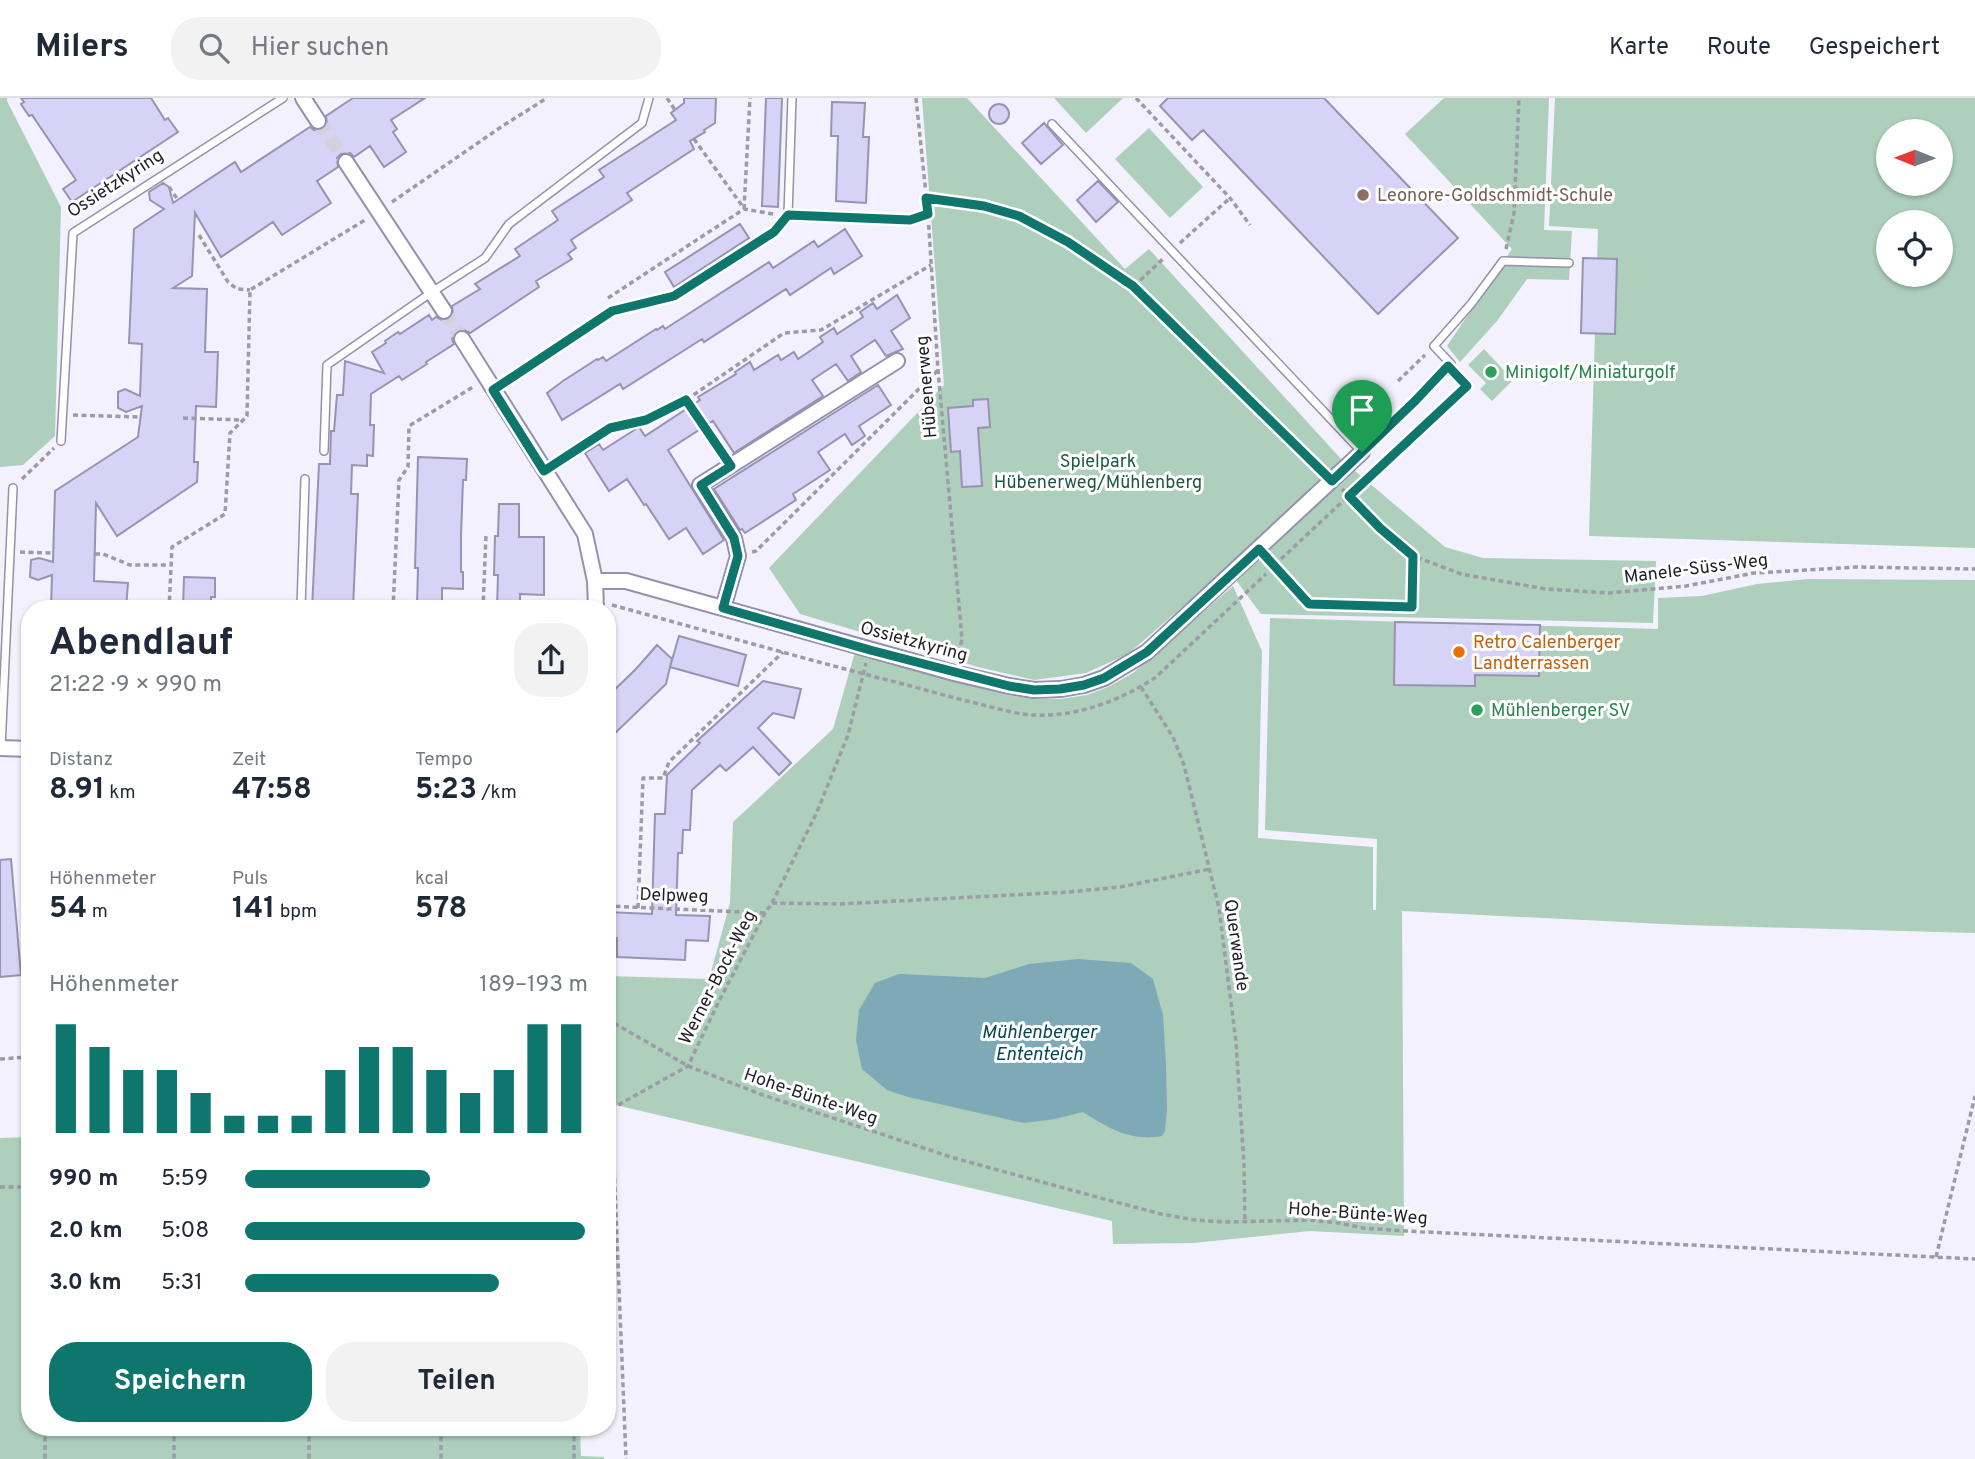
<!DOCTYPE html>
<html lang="de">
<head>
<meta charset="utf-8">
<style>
  :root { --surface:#fff; --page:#f2f2f3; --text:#1f2937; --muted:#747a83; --line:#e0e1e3; --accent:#0f766e }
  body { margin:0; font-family:Overpass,sans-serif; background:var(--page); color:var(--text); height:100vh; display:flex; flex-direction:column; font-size:26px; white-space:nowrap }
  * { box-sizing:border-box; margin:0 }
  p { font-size:23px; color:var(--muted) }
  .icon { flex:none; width:38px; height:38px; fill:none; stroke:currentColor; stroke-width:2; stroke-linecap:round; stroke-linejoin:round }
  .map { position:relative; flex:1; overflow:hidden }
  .panel { position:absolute; left:21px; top:502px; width:595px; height:836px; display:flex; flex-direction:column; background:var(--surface); border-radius:28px; box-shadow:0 2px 5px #0004 }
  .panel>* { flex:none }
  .needle { width:46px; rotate:271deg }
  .tools { position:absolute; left:1876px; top:21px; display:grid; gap:14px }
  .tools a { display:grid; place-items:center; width:77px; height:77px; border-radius:50%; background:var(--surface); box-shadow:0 2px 5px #0004; font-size:35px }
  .pin { position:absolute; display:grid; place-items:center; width:60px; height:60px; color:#fff; margin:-72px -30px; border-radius:50% 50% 50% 0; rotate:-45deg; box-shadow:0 0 7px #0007 }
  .pin .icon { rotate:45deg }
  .round { display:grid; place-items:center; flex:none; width:74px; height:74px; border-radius:28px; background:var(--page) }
  .overview { display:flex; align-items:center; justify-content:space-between; height:119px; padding:0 28px }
  h1 { font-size:38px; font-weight:700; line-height:52px }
  .stats { display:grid; grid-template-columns:repeat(3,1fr); gap:10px; height:119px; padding:7px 28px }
  .stats div { display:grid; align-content:center }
  .stats b { font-size:30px; font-weight:700 }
  .stats small { font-size:19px; font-weight:400 }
  .stats p { font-size:19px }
  .chart { height:196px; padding:14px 28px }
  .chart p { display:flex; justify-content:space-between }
  .chart svg { width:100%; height:126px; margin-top:7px; stroke:var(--accent); stroke-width:6 }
  .cta { display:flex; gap:14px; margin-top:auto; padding:14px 28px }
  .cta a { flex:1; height:80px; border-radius:28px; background:var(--accent); color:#fff; font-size:28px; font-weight:700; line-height:80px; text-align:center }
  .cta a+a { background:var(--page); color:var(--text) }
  ul { padding:0 28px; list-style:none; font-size:23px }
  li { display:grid; grid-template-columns:112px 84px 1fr; align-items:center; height:52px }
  li i { height:18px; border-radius:9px; background:var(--accent) }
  header { display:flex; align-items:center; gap:42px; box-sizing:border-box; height:98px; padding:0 35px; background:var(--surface); border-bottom:2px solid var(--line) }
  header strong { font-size:33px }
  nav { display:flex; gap:38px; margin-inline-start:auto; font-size:24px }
  .search { width:490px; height:63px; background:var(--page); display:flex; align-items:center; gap:18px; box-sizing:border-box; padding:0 24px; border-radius:28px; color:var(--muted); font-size:26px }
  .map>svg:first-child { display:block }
</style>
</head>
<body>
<header>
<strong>Milers</strong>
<div class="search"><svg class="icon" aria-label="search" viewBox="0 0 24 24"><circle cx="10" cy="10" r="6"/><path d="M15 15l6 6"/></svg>Hier suchen</div>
<nav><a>Karte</a><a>Route</a><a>Gespeichert</a></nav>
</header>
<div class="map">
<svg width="1975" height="1361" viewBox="0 0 1975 1361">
  <rect width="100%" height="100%" fill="#f2f1fd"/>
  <!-- green -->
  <path fill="#adcfbc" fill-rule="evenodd" d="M0 0H7V3L61 109 55 338 23 367 0 369Z
    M922 0H967L1125 171 1149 151 1342 362 1445 449 1483 460 1656 463 1653 525 1261 516 1227 470 1128 556 1086 575 1034 582 978 569 800 516 769 470 944 287Z
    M1054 0H1123L1086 35Z
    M1444 0H1549L1544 132 1572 133 1569 182 1527 181 1497 223 1460 264 1447 248 1512 151 1405 36Z
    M1555 0H1975V450L1589 438 1598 131 1549 128ZM1888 33H1941V86H1888ZM1888 124H1941V177H1888Z
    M1149 30 1203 89 1170 120 1115 61Z
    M1484 251 1513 282 1492 303 1480 291 1486 285 1468 267Z
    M1808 481 1975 482V835L1684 827 1402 813 1404 1138 1310 1133 1193 1145 1113 1146 1112 1123 607 1005V878L709 881 730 805 733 724 833 631 855 554 1007 597 1034 601H1061L1087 597 1108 589 1133 575 1233 488 1262 553 1258 740 1373 749V812H1376L1377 741 1265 732 1270 520 1658 531V500L1702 498 1757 486Z
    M30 1039V1330H580L581 1358 604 1359V1361H0V1040Z"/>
  <!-- water -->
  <path fill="#7ea9b7" d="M1078 861 1131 865 1153 881 1163 917 1166 967 1167 1011 1165 1033 1162 1038C1132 1044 1108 1030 1083 1014L1055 1021 1024 1025 908 999 887 992 862 971 856 942 859 912 875 885 899 876 985 880 1029 866Z"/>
  <!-- building -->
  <path fill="#d7d3f7" stroke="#9793b0" stroke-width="2" d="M21 0H151L165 22 168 20 178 34 72 104 63 91 76 82 32 17 29 18 21 6 24 4Z
    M353 0H425L391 22 397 31 393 34 406 54 384 69 370 48 354 59 350 55 341 56 337 60 338 69 317 83 331 105 282 137 273 124 221 159 195 115 192 178 173 190 207 191 205 254H218L216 309 196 308 194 364H198L197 384 117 438 96 405 94 483 128 485 126 510 93 508V511H51L52 477 38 482 30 479 31 462 39 460 53 464 55 393 138 339 142 308 126 314 118 310V294L125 291 140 298 142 246 129 245 134 131 164 111 150 102 149 94 163 85 169 89 173 105 235 64 241 74 310 29 314 32 323 31 327 27 326 18Z
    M684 0H716L715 25 704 32 705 34 690 43 694 51 627 95 632 102 571 142 576 150 568 156 572 161 536 183 539 189 470 235 462 231 456 233 452 241 454 246 426 264 427 266 402 282 399 278 371 296 370 327H374L373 358 367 357V368L352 367 351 396H358L353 510 312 511 319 366H330L331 333H334L337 297H343L345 263 384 275 372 254 386 245 385 243 398 234 400 236 429 217 432 222 436 219 444 223 450 221 453 217 452 208 480 191 475 186 520 158 515 151 558 122 552 113 604 79 599 72 676 22 671 15 684 5Z
    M766 0H782L778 109 762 108Z
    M1168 0H1324L1458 140 1378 216 1203 32 1192 42 1160 8Z
    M832 4 865 5 863 39H869L866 105 836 103 838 38H831Z
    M989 16a10 10 0 1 1 20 0a10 10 0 1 1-20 0Z
    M1044 25 1063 47 1041 66 1022 45Z
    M1098 83 1118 104 1096 124 1077 102Z
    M740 126 749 140 674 189 665 174Z
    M845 131 862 158 834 176 831 170 790 197 786 191 704 244 702 241 623 291 620 286 562 322 547 295 563 283 597 261 598 262 603 259 606 263 656 231 657 232 663 228 665 231 769 164 773 170 814 143 818 149Z
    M1583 160 1617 161 1615 236 1581 235Z
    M897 197 910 220 891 233 903 251 886 258 875 242 851 258 861 274 848 283 836 266 812 282 823 298 734 355 713 323 668 352 724 442 703 456 686 430 669 441 646 406 644 407 627 381 609 393 585 355 599 346 603 352 639 329 645 338 700 302 698 299 736 276 735 274 750 264 754 272 778 257 781 262 794 254 798 261 823 244 820 239 834 230 837 236 863 219 860 214 873 205 877 211Z
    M878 287 891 307 859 328 865 338 852 347 845 336 818 354 830 372 793 396 796 402 745 435 742 431 740 432 714 391Z
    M988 301 990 329 978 330 982 388 962 389 960 353 951 354 948 310 973 308V302Z
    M418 359 467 361 466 382H463L461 438V474H463V491L442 490V507L417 506 418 470H415Z
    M499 406H519V439H544V497L520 496V511H497L498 477H494L495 438H498Z
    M184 479 215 480V499H211V511H183Z
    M1395 524 1540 527 1539 578 1475 577V588L1394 587Z
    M679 538 746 557 738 588 670 569Z
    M657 547 672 561 666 586 607 643V599L636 571Z
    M763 583 801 591 794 620 773 615 758 630 791 665 779 677 753 649 726 673 720 667 692 692 690 732H683L682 755H678L676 817 710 818 708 843 686 842 685 862 617 859V840H607V814L652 816 655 716H665L667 677 700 645 697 643Z
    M11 761 21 877 0 879V762Z"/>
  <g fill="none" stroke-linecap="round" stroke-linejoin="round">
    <!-- street-tunnel -->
    <path stroke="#d2d1dd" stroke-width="14" stroke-dasharray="14 7" stroke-linecap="butt" d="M318 23 346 64
      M444 213 462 241"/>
    <!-- lane casing -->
    <g stroke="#9491ad" stroke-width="10">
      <path id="lane" d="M1052 26 1362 354 1451 266 1434 248 1471 206 1503 163 1569 165
        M493 291 612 213 674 198 774 134 788 117 792 0
        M61 343 73 135 283 0
        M324 353 327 267 432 194 485 160 509 126 642 25 649 0
        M1259 451 1309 506 1412 509
        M301 511 305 381
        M1 650 13 390"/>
    </g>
    <!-- street casing -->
    <g stroke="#9491ad" stroke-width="18">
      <path id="street" d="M303 0 318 23
        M346 64 444 213
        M462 241 585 436 595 483H626L954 575 1009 588 1034 592 1061 591 1084 587 1104 580 1147 554 1362 354
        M595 483 596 511
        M723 510 738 458 734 440 700 387 897 263
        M0 650 30 651"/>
    </g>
    <!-- path -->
    <path stroke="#9c9ba7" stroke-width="3.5" stroke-dasharray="5 3.5" stroke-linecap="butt" d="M667 0 675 12
      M916 0 928 116 938 272 962 541 958 559
      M1136 0 1230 100 1250 127
      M694 41 743 109
      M169 89 178 102
      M926 100 984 108 1019 118 1068 144 1133 188 1321 371
      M392 104 504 27 547 0
      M744 111 750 0
      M798 118 910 122 928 116
      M199 137 228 184 237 191 250 192
      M1180 145 1230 100
      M1506 151 1514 115 1519 0
      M1134 188 1164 160
      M608 200 744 111 773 116
      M1398 283 1425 257
      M686 302 722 355
      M73 317 141 319
      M183 320 242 322
      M558 364 610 330 646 322 686 302 784 235 821 232 931 167
      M22 381 54 350
      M1342 391 1380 430 1413 458 1461 476 1546 491 1609 495 1686 488 1754 475 1857 469 1975 471
      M20 454 53 455
      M752 454 756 453 938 272
      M95 456H103L130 467H171
      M1281 461 1467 287 1457 277
      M1412 496 1413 459
      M612 507C711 534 811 563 911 588 935 595 959 601 983 607 1000 611 1018 617 1035 617 1077 619 1122 602 1156 579L1266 476
      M169 511 172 449 225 416 230 335 247 318 250 192 365 122
      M393 511 399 382 408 369 409 328 473 289
      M483 511 486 437
      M1141 589 1173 639 1184 667 1219 810 1236 944 1244 1066 1245 1124
      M772 805 840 806 1069 794 1120 789 1210 771
      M607 808 765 815
      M638 810 643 680H663L669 664 783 554
      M607 921 688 968 763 997 954 1060 1108 1102 1161 1116 1195 1122 1224 1124 1310 1122 1339 1125 1363 1130 1406 1133 1975 1161
      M0 961 30 959
      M607 996 611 1011 613 1042 626 1361
      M611 1011 688 968 718 905 765 815 772 805 817 714 848 637 866 565
      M0 1089H30
      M1936 1159 1975 998
      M45 1330V1361
      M174 1330V1361
      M309 1330V1361
      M441 1330V1361
      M574 1330V1361"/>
    <!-- lane -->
    <use href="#lane" stroke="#fff" stroke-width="7"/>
    <!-- street -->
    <use href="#street" stroke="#fff" stroke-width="14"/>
  </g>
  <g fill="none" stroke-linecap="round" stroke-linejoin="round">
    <!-- route casing -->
    <g stroke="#fff" stroke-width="14">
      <path id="route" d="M926 100 984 108 1019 118 1068 144 1133 188 1332 383 1416 302 1448 268 1467 288 1349 398 1380 430 1413 458 1412 509 1309 506 1259 451 1147 554 1104 580 1084 587 1060 591 1034 592 1009 588 870 552 723 510 738 458 734 440 701 387 731 368 686 302 646 322 610 330 544 373 493 292 612 213 674 198 774 134 788 117 910 122 928 116Z"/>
    </g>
    <!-- route -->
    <use href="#route" stroke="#0f766e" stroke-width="9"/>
  </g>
  <!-- markers -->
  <circle fill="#8d6e63" stroke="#fff" stroke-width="2.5" cx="1363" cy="97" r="7"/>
  <g fill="#2e9e5b" stroke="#fff" stroke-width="2.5">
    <circle cx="1491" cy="274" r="7"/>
    <circle cx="1477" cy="612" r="7"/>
  </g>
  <circle fill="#e8710a" stroke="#fff" stroke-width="2.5" cx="1459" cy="554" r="7"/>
  <g text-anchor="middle" stroke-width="6" stroke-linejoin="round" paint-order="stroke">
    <!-- street labels -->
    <g font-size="18" fill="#201e29" stroke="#fff">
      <text transform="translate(115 85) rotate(-33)" y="6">Ossietzkyring</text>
      <text transform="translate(926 289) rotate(-95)" y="6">Hübenerweg</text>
      <text transform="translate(1696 470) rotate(-7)" y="6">Manele-Süss-Weg</text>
      <text transform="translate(914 543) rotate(15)" y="6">Ossietzkyring</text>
      <text transform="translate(674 797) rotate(2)" y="6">Delpweg</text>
      <text transform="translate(1237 847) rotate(82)" y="6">Querwande</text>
      <text transform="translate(717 879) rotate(-63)" y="6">Werner-Bock-Weg</text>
      <text transform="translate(811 998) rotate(19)" y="6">Hohe-Bünte-Weg</text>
      <text transform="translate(1358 1115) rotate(4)" y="6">Hohe-Bünte-Weg</text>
    </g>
    <!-- education labels -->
    <g font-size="18" fill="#785e54" stroke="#fff" text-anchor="start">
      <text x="1377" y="103">Leonore-Goldschmidt-Schule</text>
    </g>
    <!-- leisure labels -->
    <g font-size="18" fill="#27864d" stroke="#fff" text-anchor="start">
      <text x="1505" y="280">Minigolf/Miniaturgolf</text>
      <text x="1491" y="618">Mühlenberger SV</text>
    </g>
    <!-- park labels -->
    <g font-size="18" fill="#1b5a3d" stroke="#fff">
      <text x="1098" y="369">Spielpark<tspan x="1098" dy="21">Hübenerweg/Mühlenberg</tspan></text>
    </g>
    <!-- food labels -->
    <g font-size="18" fill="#c56008" stroke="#fff" text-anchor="start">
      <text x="1473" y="550">Retro Calenberger<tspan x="1473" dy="21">Landterrassen</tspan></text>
    </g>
    <!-- water labels -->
    <g font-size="19" font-style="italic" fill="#054756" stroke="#fff">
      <text x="1039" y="940">Mühlenberger<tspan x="1039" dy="22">Ententeich</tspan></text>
    </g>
  </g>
</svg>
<div class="tools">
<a><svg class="needle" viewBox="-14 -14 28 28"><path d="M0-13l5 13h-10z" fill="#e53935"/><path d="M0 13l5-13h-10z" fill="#747a83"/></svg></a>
<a><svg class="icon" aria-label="locate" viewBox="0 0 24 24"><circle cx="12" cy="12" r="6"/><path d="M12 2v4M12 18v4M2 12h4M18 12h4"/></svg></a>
</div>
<div class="pin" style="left:1362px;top:354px;background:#1e9e55"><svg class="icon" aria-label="arrive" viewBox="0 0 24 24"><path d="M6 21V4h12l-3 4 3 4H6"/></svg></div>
<section class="panel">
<div class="overview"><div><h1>Abendlauf</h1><p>21:22 · 9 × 990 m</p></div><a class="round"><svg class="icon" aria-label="share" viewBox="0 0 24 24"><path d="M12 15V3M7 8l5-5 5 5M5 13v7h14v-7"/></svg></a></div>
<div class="stats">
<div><p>Distanz</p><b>8.91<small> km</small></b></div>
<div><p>Zeit</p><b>47:58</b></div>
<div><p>Tempo</p><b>5:23<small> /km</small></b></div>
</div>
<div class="stats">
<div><p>Höhenmeter</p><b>54<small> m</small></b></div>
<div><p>Puls</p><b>141<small> bpm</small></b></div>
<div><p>kcal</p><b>578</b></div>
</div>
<div class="chart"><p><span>Höhenmeter</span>189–193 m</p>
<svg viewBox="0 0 160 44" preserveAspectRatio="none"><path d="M5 44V6M15 44V14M25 44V22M35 44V22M45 44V30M55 44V38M65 44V38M75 44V38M85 44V22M95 44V14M105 44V14M115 44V22M125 44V30M135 44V22M145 44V6M155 44V6"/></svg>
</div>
<ul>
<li><b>990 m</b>5:59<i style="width:54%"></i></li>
<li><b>2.0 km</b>5:08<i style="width:99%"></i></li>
<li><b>3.0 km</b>5:31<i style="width:74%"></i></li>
</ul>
<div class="cta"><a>Speichern</a><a>Teilen</a></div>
</section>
</div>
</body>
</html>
